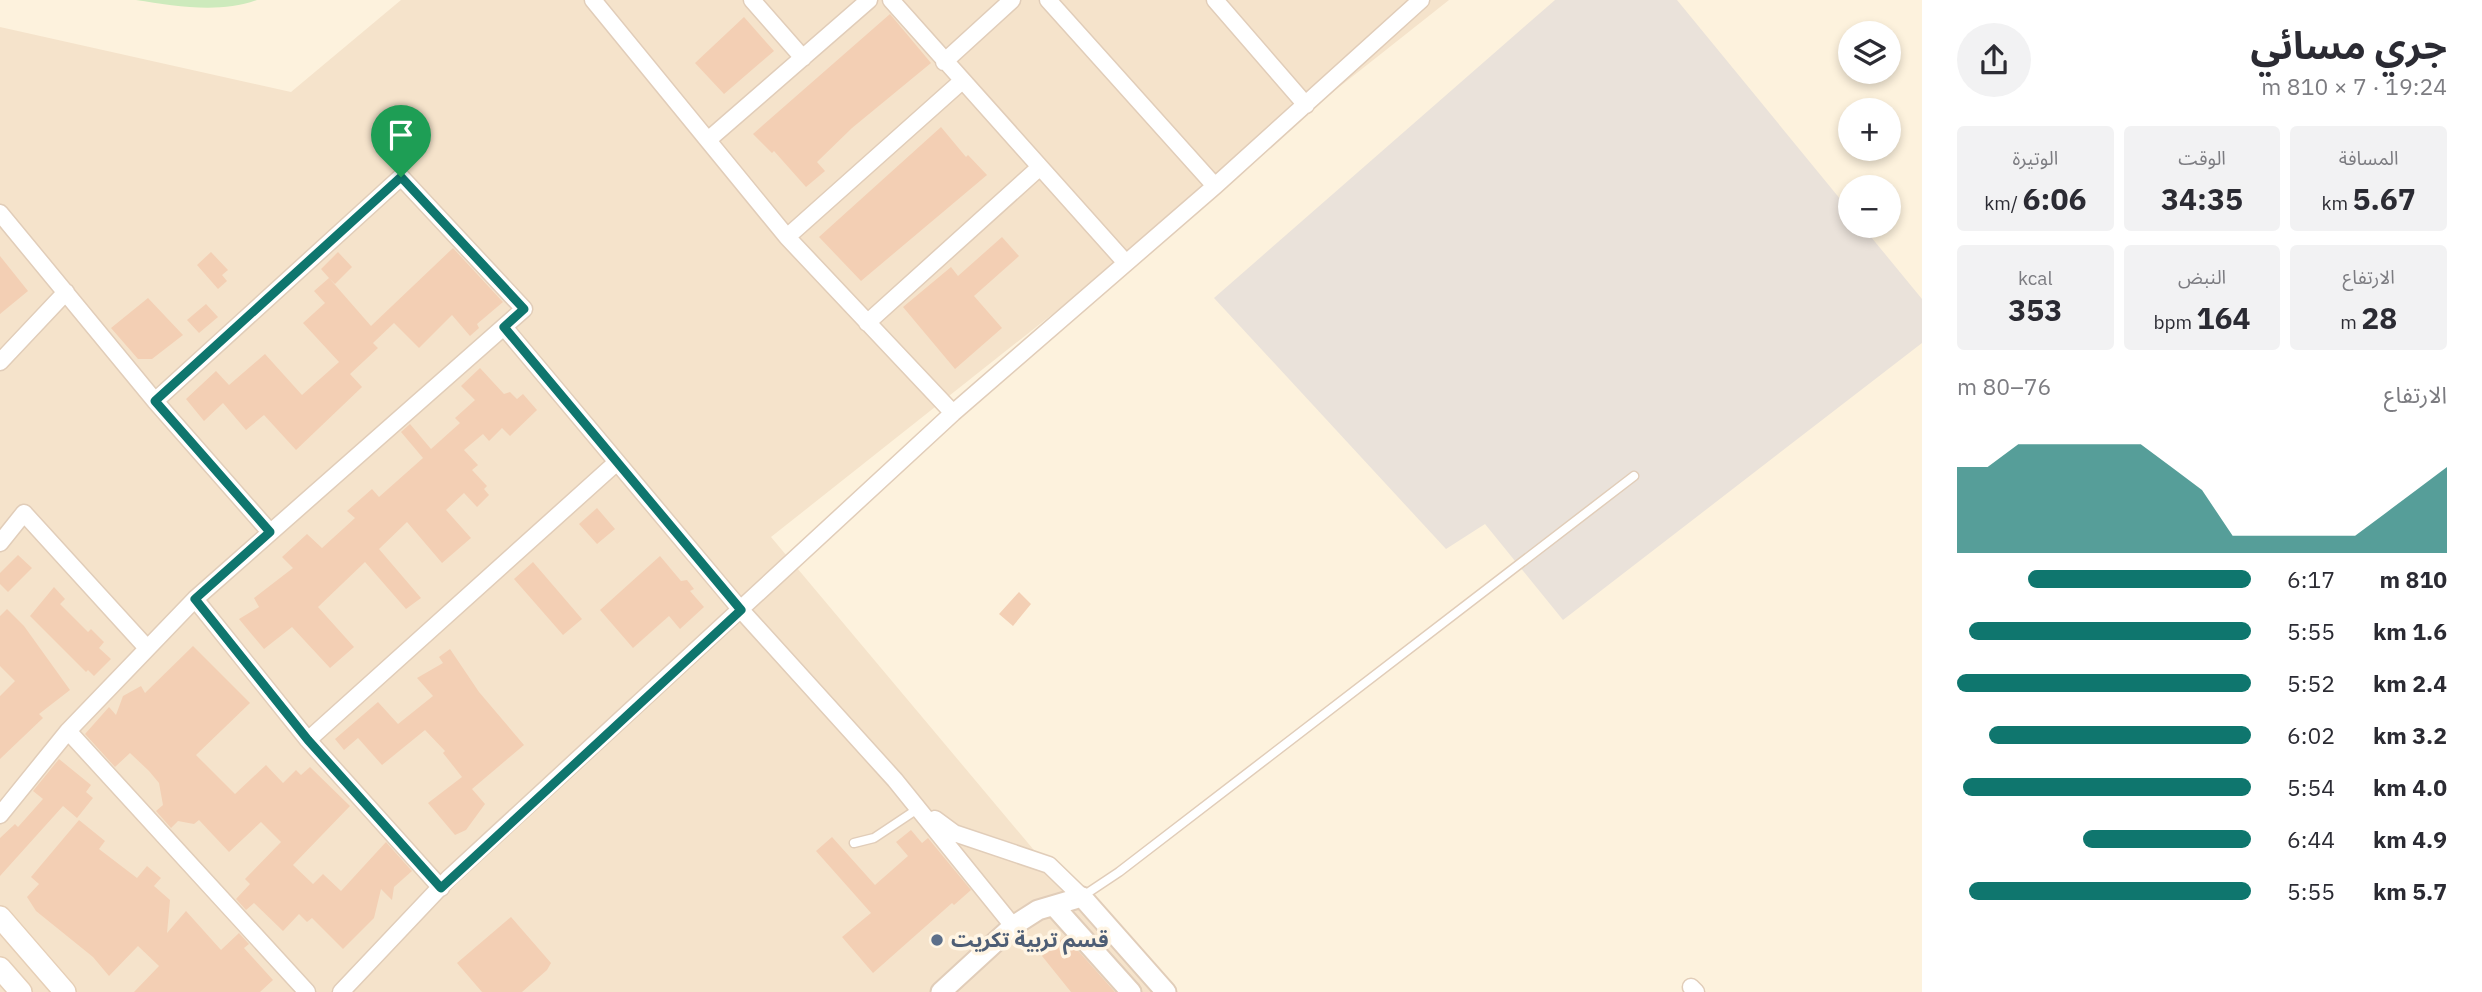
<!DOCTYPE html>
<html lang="ar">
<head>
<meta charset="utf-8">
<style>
  :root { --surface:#fff; --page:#f2f2f3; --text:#2b2b33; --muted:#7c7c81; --accent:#0f766e }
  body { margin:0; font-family:"IBM Plex Sans","Noto Sans Arabic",sans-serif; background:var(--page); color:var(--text); direction:rtl; height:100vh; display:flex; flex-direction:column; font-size:26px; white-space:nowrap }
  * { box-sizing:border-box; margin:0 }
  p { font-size:23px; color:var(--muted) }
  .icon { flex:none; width:38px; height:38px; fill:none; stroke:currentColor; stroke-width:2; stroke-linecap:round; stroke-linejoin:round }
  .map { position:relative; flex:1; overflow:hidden; direction:ltr }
  .drawer { display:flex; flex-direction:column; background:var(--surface); width:560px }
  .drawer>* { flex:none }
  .buttons { position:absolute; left:1838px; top:21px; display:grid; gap:14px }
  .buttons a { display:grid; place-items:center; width:63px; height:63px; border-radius:50%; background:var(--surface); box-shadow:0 4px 10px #0003; font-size:35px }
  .pin { position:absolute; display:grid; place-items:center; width:60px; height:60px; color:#fff; margin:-72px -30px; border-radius:50% 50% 50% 0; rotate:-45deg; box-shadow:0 0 7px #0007 }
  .pin .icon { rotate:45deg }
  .round { display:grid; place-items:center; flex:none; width:74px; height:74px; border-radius:37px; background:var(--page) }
  .head { display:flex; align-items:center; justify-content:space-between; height:119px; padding:0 35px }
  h1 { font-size:38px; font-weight:700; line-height:52px }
  .figures { display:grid; grid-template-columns:repeat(3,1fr); gap:10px; height:119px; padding:7px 35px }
  .figures div { display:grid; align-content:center; border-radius:7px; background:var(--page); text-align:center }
  .figures b { font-size:30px; font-weight:700 }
  .figures small { font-size:19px; font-weight:400 }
  .figures p { font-size:19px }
  .chart { height:196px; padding:14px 35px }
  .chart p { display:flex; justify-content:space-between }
  .chart svg { width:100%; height:126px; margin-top:7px; fill:var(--accent); opacity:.7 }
  ul { padding:0 35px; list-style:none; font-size:23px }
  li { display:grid; grid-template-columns:112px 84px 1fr; align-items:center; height:52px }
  li i { height:18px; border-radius:9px; background:var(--accent) }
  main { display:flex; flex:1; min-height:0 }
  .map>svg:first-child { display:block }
</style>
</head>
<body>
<main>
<section class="drawer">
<div class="head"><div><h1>جري مسائي</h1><p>19:24 · 7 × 810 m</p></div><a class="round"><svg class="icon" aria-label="share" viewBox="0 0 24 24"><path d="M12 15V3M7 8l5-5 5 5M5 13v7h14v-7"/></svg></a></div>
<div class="figures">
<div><p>المسافة</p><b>5.67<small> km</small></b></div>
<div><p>الوقت</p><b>34:35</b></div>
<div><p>الوتيرة</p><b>6:06<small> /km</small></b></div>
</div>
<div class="figures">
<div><p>الارتفاع</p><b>28<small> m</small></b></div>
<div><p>النبض</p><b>164<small> bpm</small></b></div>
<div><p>kcal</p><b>353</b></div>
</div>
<div class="chart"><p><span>الارتفاع</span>76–80 m</p>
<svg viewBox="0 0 160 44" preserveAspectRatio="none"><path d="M0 44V14L10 14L20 6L30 6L40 6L50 6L60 6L70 14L80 22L90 38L100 38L110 38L120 38L130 38L140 30L150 22L160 14V44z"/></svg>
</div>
<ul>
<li><b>810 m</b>6:17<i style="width:76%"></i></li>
<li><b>1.6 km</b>5:55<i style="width:96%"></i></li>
<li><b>2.4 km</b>5:52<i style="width:100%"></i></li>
<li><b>3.2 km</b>6:02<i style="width:89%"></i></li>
<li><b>4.0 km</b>5:54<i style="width:98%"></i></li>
<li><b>4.9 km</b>6:44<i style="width:57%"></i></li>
<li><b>5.7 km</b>5:55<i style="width:96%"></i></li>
</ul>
</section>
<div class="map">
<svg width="1922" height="992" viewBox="0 0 1922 992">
  <rect width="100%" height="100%" fill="#fdf2dd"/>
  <!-- residential -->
  <path fill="#f5e3cb" d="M401 0H1449L771 537 1153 992H0V27L291 92Z"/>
  <!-- industrial -->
  <path fill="#eae2da" d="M1555 0H1677L1850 211V226H1862L1922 299V343L1563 620 1485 524 1446 549 1214 298Z"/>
  <!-- green -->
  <path fill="#cdeabc" d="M136 0H257C219 14 175 6 136 0Z"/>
  <!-- building -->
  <path fill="#f3cfb4" d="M890 14 931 63 852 128 817 162 825 171 806 187 774 151 772 153 753 134Z
    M744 17 774 51 724 94 695 63Z
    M941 127 966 157 968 155 987 175 861 281 819 237Z
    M1002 237 1019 256 974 296 1002 328 955 369 903 307 951 267 958 276Z
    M453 248 503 302 477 324 479 328 470 336 452 315 419 348 394 323 373 343 378 348 350 374 362 387 296 450 264 415 246 430 223 403 204 421 186 399 216 371 229 385 265 354 302 395 339 362 303 323 325 303 314 291 329 278 321 269 338 252 352 267 335 284 329 278 371 326Z
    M211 252 228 270 222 275 227 281 218 289 197 265Z
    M0 256 28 291 0 314Z
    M148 298 183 335 152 359H138L111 328Z
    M206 304 218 317 199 333 187 320Z
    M480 368 504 394 510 392 517 399 523 394 537 410 510 436 502 428 489 441 483 434 464 450 478 465 472 470 487 486 484 489 489 495 477 507 464 493 446 510 471 538 442 563 407 522 379 549 421 598 406 609 365 562 318 607 354 647 330 668 292 627 264 649 239 619 259 607 254 598 293 568 282 557 307 534 322 548 355 518 347 511 372 489 379 497 423 458 401 432 410 424 431 449 460 423 455 418 475 400 461 386Z
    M597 508 615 529 597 544 579 524Z
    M18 555 32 568 8 592 0 584V573Z
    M660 556 681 581 687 580 694 589 690 591 704 607 680 629 669 616 633 648 600 610Z
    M533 562 582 619 563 635 514 579Z
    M54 587 65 599 60 604 88 632 91 629 104 642 99 648 111 659 94 676 88 670 86 672 30 616Z
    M1019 592 1031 604 1013 626 999 614Z
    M7 609 24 626 70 690 39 714 43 718 0 759V696L15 681 0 666V616Z
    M193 646 250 703 196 755 235 794 266 765 283 783 296 770 301 775 310 767 350 806 293 865 313 884 323 874 341 891 386 842 412 871 394 887 392 900 381 889 374 918 343 949 312 918 307 922 299 914 283 931 254 903 246 910 236 899 250 884 245 879 281 842 261 822 229 852 199 820 194 824 178 821 171 828 156 811 163 805 159 783 149 771 130 753 115 767 85 734 109 707 116 715 123 696 141 686 145 693Z
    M450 649 479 692 524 745 472 789 485 804 466 830 455 835 428 803 462 777 443 753 445 751 425 730 382 765 358 738 344 750 335 739 378 702 398 724 433 696 417 678 443 663 439 657Z
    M59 759 91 785 86 792 93 798 77 818 63 806 0 876V838L15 824 18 827 43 799 33 791Z
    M79 820 105 841 99 849 137 878 147 866 161 878 154 886 170 900 167 933 186 911 221 950 239 933 249 944 244 948 273 980 260 992H134L159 966 138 946 109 976 93 957 36 911 27 897 39 884 31 877Z
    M911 830 922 843 928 838 971 890 954 905 952 903 873 973 842 937 871 913 816 851 832 837 875 885 908 856 896 842Z
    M511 917 551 963 547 970 522 992H482L457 963Z
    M1065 936 1115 992H1071L1042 956Z"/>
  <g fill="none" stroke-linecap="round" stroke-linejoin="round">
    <!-- service casing -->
    <g stroke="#e1cdb9" stroke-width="11">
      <path id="service" d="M854 843 874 838 919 808
        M1083 896 1119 872 1634 476"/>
    </g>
    <!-- minor casing -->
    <g stroke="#e1cdb9" stroke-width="19">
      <path id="minor" d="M593 0 787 237 953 413
        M752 0 803 58
        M891 0 1126 263
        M1048 0 1215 186
        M1215 0 1306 105
        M944 62 1012 0
        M708 140 869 0
        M0 213 155 401 270 532
        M787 237 962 81
        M867 323 1040 167
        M504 327 741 610 895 780 1013 926
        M0 362 66 292
        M0 543 24 513 147 648
        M195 599 308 740 441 888
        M68 731 307 992
        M308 740 617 462
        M0 815 68 731 195 599 524 309 401 177 155 401
        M935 819 954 833 1049 865 1082 897
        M1691 987 1696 992
        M341 992 448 879 953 413 1215 186 1421 0"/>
    </g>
    <!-- tertiary casing -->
    <g stroke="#e1cdb9" stroke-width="23">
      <path id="tertiary" d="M1054 906 1131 992
        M941 992 1013 926 1038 910 1082 897 1166 992"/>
    </g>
    <!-- secondary casing -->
    <g stroke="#e6cfb7" stroke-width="24">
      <path id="secondary" d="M0 917 65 992
        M0 968 21 992"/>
    </g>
    <!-- service -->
    <use href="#service" stroke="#fff" stroke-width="8"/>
    <!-- minor -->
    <use href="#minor" stroke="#fff" stroke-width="16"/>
    <!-- tertiary -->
    <use href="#tertiary" stroke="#fff" stroke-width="19"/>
    <!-- secondary -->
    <use href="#secondary" stroke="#fff" stroke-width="21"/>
  </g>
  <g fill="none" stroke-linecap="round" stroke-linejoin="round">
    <!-- route casing -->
    <g stroke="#fff" stroke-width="14">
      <path id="route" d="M401 177 524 309 504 327 741 610 441 888 308 740 195 599 270 532 155 401Z"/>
    </g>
    <!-- route -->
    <use href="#route" stroke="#0f766e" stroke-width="9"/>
  </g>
  <!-- markers -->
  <circle fill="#5c6f8a" stroke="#fff5e4" stroke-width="2.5" cx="937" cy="940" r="7"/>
  <g text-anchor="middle" stroke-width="7" stroke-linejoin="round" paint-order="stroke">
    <!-- service labels -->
    <g font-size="21" font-weight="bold" fill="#4e5e75" stroke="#fff5e4" text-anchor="start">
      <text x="951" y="947">قسم تربية تكريت</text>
    </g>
  </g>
</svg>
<div class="buttons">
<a><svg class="icon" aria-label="layers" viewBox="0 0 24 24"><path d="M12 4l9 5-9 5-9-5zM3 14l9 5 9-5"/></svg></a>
<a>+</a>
<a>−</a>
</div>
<div class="pin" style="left:401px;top:177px;background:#1e9e55"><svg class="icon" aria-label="arrive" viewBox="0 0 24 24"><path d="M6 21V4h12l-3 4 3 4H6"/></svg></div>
</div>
</main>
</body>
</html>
